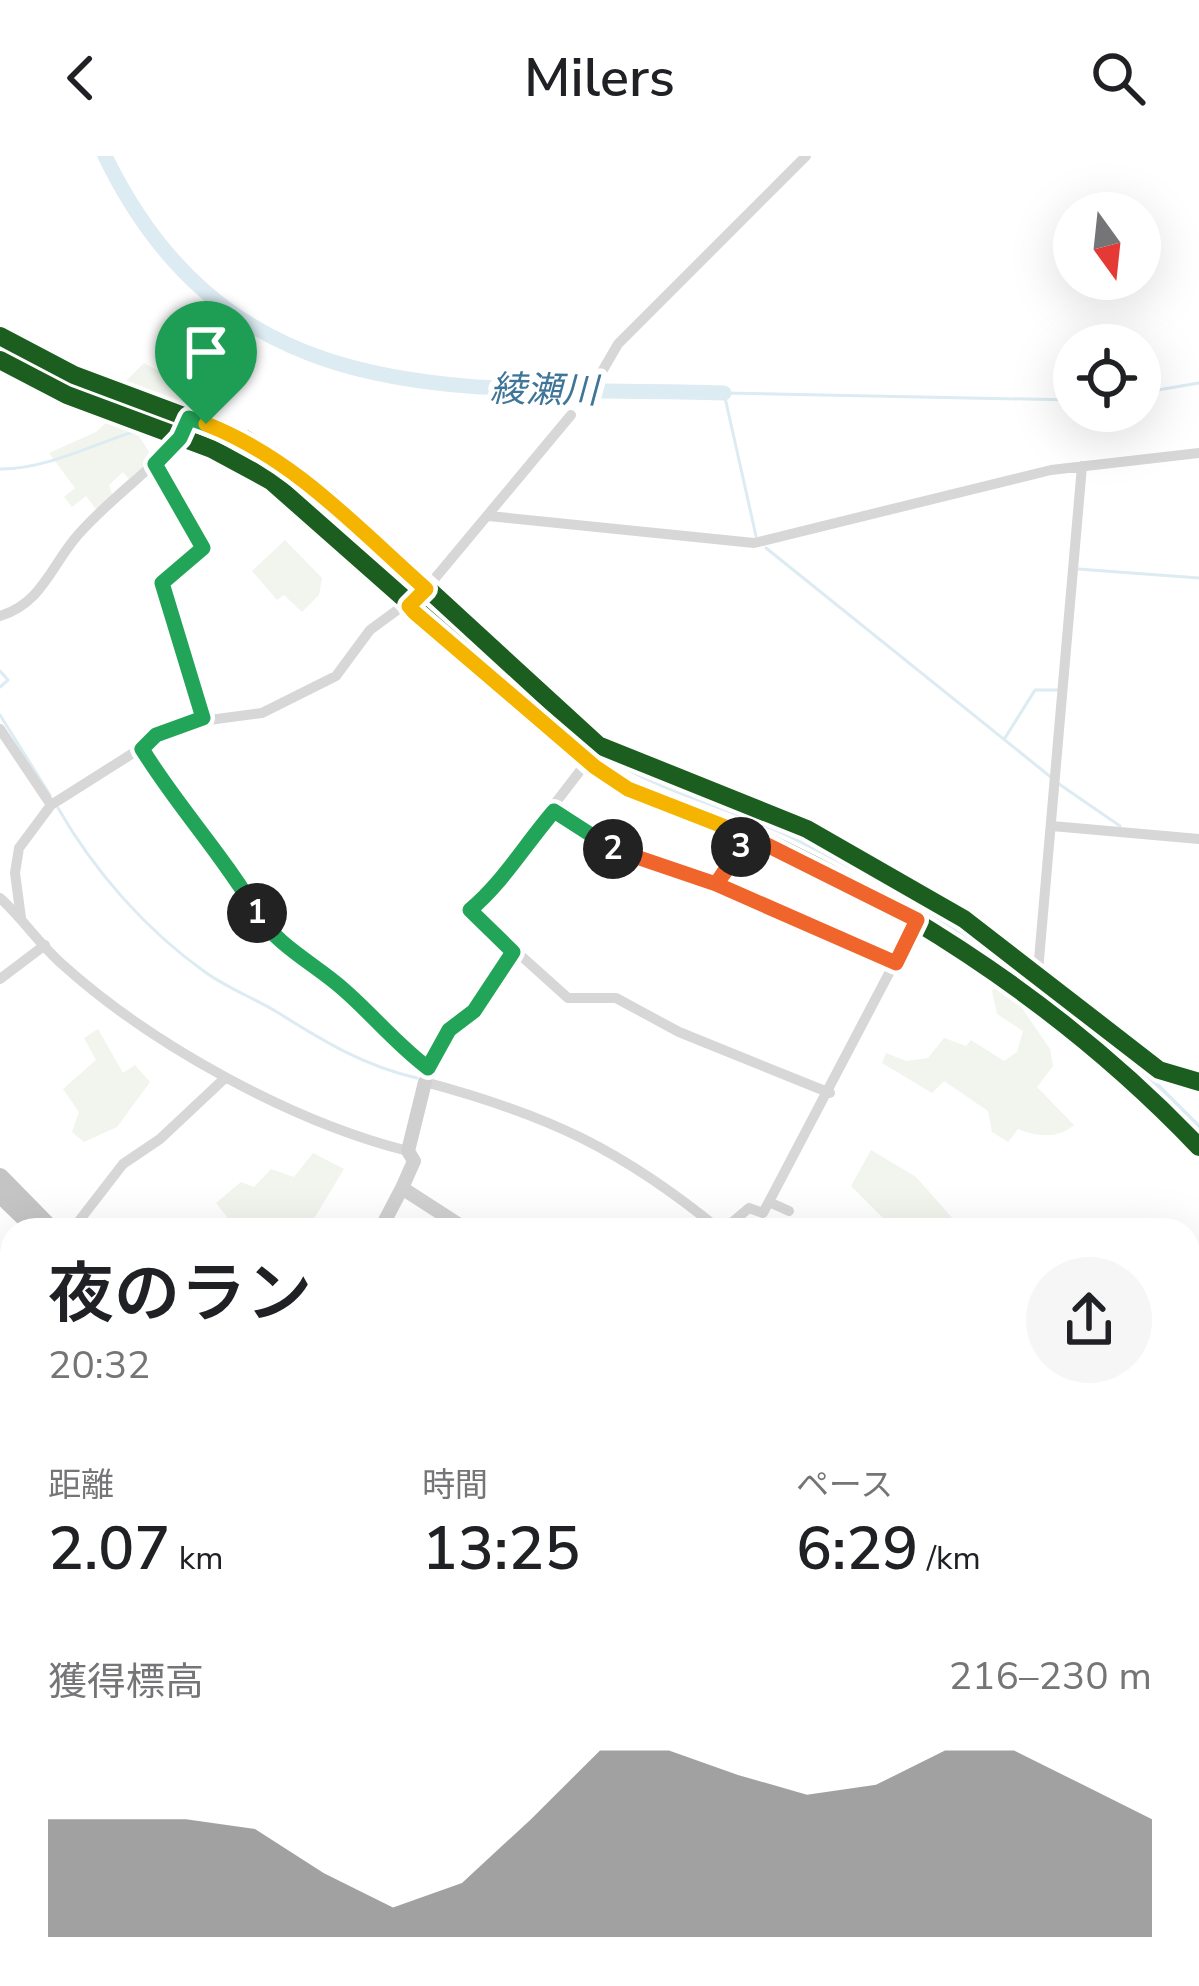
<!DOCTYPE html>
<html lang="ja">
<head>
<meta charset="utf-8">
<style>
  :root { --surface:#fff; --page:#f6f6f6; --text:#202124; --muted:#757577; --accent:#7a7a7a }
  body { margin:0; font-family:"Nunito Sans","Noto Sans JP",sans-serif; background:var(--page); color:var(--text); height:100vh; display:flex; flex-direction:column; font-size:45px; white-space:nowrap }
  * { box-sizing:border-box; margin:0 }
  p { font-size:39px; color:var(--muted) }
  .icon { flex:none; width:66px; height:66px; fill:none; stroke:currentColor; stroke-width:2; stroke-linecap:round; stroke-linejoin:round }
  .map { position:relative; flex:1; overflow:hidden }
  .sheet { position:absolute; left:0px; top:1062px; width:1200px; height:768px; display:flex; flex-direction:column; background:var(--surface); border-radius:36px 36px 0 0; box-shadow:0 12px 48px #0002 }
  .sheet>* { flex:none }
  .needle { width:78px; rotate:165deg }
  .buttons { position:absolute; left:1053px; top:36px; display:grid; gap:24px }
  .buttons a { display:grid; place-items:center; width:108px; height:108px; border-radius:50%; background:var(--surface); box-shadow:0 12px 48px #0002; font-size:60px }
  .pin { position:absolute; display:grid; place-items:center; width:102px; height:102px; color:#fff; margin:-123px -51px; border-radius:50% 50% 50% 0; rotate:-45deg; box-shadow:0 0 12px #0007 }
  .pin .icon { rotate:45deg }
  .km { position:absolute; width:60px; height:60px; margin:-30px; border-radius:50%; background:#222; color:#fff; font-size:33px; line-height:60px; text-align:center }
  .round { display:grid; place-items:center; flex:none; width:126px; height:126px; border-radius:63px; background:var(--page) }
  .headline { display:flex; align-items:center; justify-content:space-between; height:204px; padding:0 48px }
  h1 { font-size:66px; font-weight:600; line-height:90px }
  .figures { display:grid; grid-template-columns:repeat(3,1fr); gap:18px; height:204px; padding:12px 48px }
  .figures div { display:grid; align-content:center }
  .figures b { font-size:60px; font-weight:600 }
  .figures small { font-size:33px; font-weight:400 }
  .figures p { font-size:33px }
  .chart { height:336px; padding:24px 48px }
  .chart p { display:flex; justify-content:space-between }
  .chart svg { width:100%; height:216px; margin-top:12px; fill:var(--accent); opacity:.7 }
  header { display:flex; justify-content:space-between; align-items:center; height:156px; padding:0 48px; background:var(--surface); font-size:54px; font-weight:600 }
  .map>svg:first-child { display:block }
</style>
</head>
<body>
<header><svg class="icon" aria-label="back" viewBox="0 0 24 24"><path d="M15 5l-7 7 7 7"/></svg>Milers<svg class="icon" aria-label="search" viewBox="0 0 24 24"><circle cx="10" cy="10" r="6"/><path d="M15 15l6 6"/></svg></header>
<div class="map">
<svg width="1199" height="1830" viewBox="0 0 1199 1830">
  <rect width="100%" height="100%" fill="#fff"/>
  <!-- green -->
  <path fill="#f1f5ed" d="M144 207 184 228 183 234 196 241 189 253 122 229Z
    M111 262 131 267 154 304 129 323 123 316 109 329 113 341 99 357 86 340 72 351 64 341 75 332 49 297 96 276Z
    M285 384 322 422 319 439 302 456 284 439 277 444 252 415Z
    M1001 827 1022 841 1020 849 1050 893 1053 910 1037 931 1074 969C1058 983 1036 981 1018 973L1008 986 992 976 988 955 944 925 932 937 882 907 886 897 906 905 928 902 944 882 966 890 971 884 1004 905 1017 896 1023 875 997 858 992 835Z
    M98 873 123 917 135 909 150 926 117 971 84 986 72 976 79 956 63 933 96 904 84 882Z
    M871 994 916 1021 955 1065 948 1074H880L884 1063 851 1030Z
    M313 997 344 1013 307 1074H219L227 1061 216 1047 241 1026 254 1031 271 1013 294 1021Z"/>
  <g fill="none" stroke-linecap="round" stroke-linejoin="round">
    <!-- stream -->
    <path stroke="#ddebf3" stroke-width="3" d="M1140 237 1199 227
      M0 313C52 314 110 279 163 267
      M756 380 724 237 1074 244
      M766 392 1052 622
      M1078 413 1199 422
      M0 515 8 524 0 531
      M0 559 50 639
      M1005 582 1035 534H1058
      M1059 628 1120 670
      M58 652C94 715 146 774 205 816 227 832 254 842 277 856 323 885 364 910 417 922"/>
    <!-- canal -->
    <path stroke="#ddebf3" stroke-width="9" d="M0 196 163 267"/>
    <!-- river -->
    <path stroke="#ddebf3" stroke-width="15" d="M105 0C235 268 473 228 724 237
      M163 267 256 309 301 339 592 599 655 631 733 656 807 692 970 783 1106 885 1199 978"/>
    <!-- street -->
    <path stroke="#d7d7d7" stroke-width="10" d="M0 180 74 219 245 283 273 300 329 342 598 589 807 673 964 763 1159 914 1199 926
      M596 226 618 188 806 0
      M155 307 203 392 162 426 203 562
      M290 344 583 611 510 706 504 725 470 754 568 842H616L679 876 830 937
      M489 360 754 387 1051 314 1199 297
      M0 460C42 447 51 410 77 380 108 344 148 317 180 282L189 262
      M0 573 51 649
      M141 593 268 776 318 811 386 880 428 912
      M554 654 608 692 716 728 751 681
      M1052 670 1199 683
      M716 728 896 807
      M0 742C23 763 40 789 63 809 152 889 292 966 408 995
      M21 762 15 717 19 692 51 649 179 568 262 557 336 520 370 474 426 433 571 259
      M513 796 474 855 449 875 425 926C548 959 621 993 720 1074
      M1038 815 1082 310
      M0 823 45 789
      M769 1046 789 1055
      M72 1074 123 1008 160 983 225 922
      M723 1074 749 1052 763 1057 917 764
      M1188 1279 1199 1268
      M1188 1355 1199 1364
      M0 1423 12 1429
      M1188 1610 1199 1606
      M0 1799 12 1789
      M719 1818 726 1830
      M8 1830 23 1818
      M56 1830 71 1818
      M119 1830 134 1818
      M317 1830 332 1818
      M618 1830 628 1818
      M964 1830 973 1818
      M1096 1830 1098 1818"/>
    <!-- secondary -->
    <path stroke="#d0d0d0" stroke-width="14" d="M402 1032 414 1005 408 995 425 926
      M380 1074 402 1032 467 1074
      M1188 1235 1199 1232
      M0 1355 12 1330"/>
    <!-- primary -->
    <path stroke="#cacaca" stroke-width="15" d="M995 1818 1021 1830"/>
    <!-- highway -->
    <path stroke="#c4c4c4" stroke-width="18" d="M0 1021 52 1074
      M0 1038 29 1066
      M527 1818 539 1830"/>
    <!-- cycleway casing -->
    <g stroke="#fff" stroke-width="26">
      <path id="cycleway" d="M0 180 74 219 245 283 273 300 329 342 598 589 807 673 964 763 1159 914 1199 926
        M0 204 67 239 212 293 271 325 595 611C653 650 723 664 786 695 940 770 1080 866 1199 991"/>
    </g>
    <!-- cycleway -->
    <use href="#cycleway" stroke="#1b5e20" stroke-width="18"/>
  </g>
  <g fill="none" stroke-linecap="round" stroke-linejoin="round">
    <!-- split-1 casing -->
    <g stroke="#fff" stroke-width="24">
      <path id="split-1" d="M206 268 189 262 180 282 155 308 203 392 162 427 203 562 156 579 142 593C177 650 223 699 257 757"/>
    </g>
    <!-- split-2 casing -->
    <g stroke="#fff" stroke-width="24">
      <path id="split-2" d="M257 757C277 790 315 808 343 833 373 859 396 888 428 912L449 874 474 855 513 796 470 754C504 725 524 690 554 655L613 693"/>
    </g>
    <!-- split-3 casing -->
    <g stroke="#fff" stroke-width="24">
      <path id="split-3" d="M613 693 716 728 751 681 917 764 896 807 716 728 741 691"/>
    </g>
    <!-- split-4 casing -->
    <g stroke="#fff" stroke-width="24">
      <path id="split-4" d="M206 268C295 303 356 371 426 433L409 450 414 456 595 611 628 633 751 681 741 691"/>
    </g>
    <!-- split-1 -->
    <use href="#split-1" stroke="#22a559" stroke-width="15"/>
    <!-- split-2 -->
    <use href="#split-2" stroke="#22a559" stroke-width="15"/>
    <!-- split-3 -->
    <use href="#split-3" stroke="#f0652b" stroke-width="15"/>
    <!-- split-4 -->
    <use href="#split-4" stroke="#f5b400" stroke-width="15"/>
  </g>
  <g text-anchor="middle" stroke-width="12" stroke-linejoin="round" paint-order="stroke">
    <!-- water labels -->
    <g font-size="36" font-style="italic" fill="#3f7597" stroke="#fff">
      <text transform="translate(544 233) rotate(1)" y="13">綾瀬川</text>
    </g>
  </g>
</svg>
<div class="buttons">
<a><svg class="needle" viewBox="-14 -14 28 28"><path d="M0-13l5 13h-10z" fill="#e53935"/><path d="M0 13l5-13h-10z" fill="#757577"/></svg></a>
<a><svg class="icon" aria-label="locate" viewBox="0 0 24 24"><circle cx="12" cy="12" r="6"/><path d="M12 2v4M12 18v4M2 12h4M18 12h4"/></svg></a>
</div>
<div class="pin" style="left:206px;top:268px;background:#1e9e55"><svg class="icon" aria-label="arrive" viewBox="0 0 24 24"><path d="M6 21V4h12l-3 4 3 4H6"/></svg></div>
<b class="km" style="left:257px;top:757px">1</b>
<b class="km" style="left:613px;top:693px">2</b>
<b class="km" style="left:741px;top:691px">3</b>
<section class="sheet">
<div class="headline"><div><h1>夜のラン</h1><p>20:32</p></div><a class="round"><svg class="icon" aria-label="share" viewBox="0 0 24 24"><path d="M12 15V3M7 8l5-5 5 5M5 13v7h14v-7"/></svg></a></div>
<div class="figures">
<div><p>距離</p><b>2.07<small> km</small></b></div>
<div><p>時間</p><b>13:25</b></div>
<div><p>ペース</p><b>6:29<small> /km</small></b></div>
</div>
<div class="chart"><p><span>獲得標高</span>216–230 m</p>
<svg viewBox="0 0 160 44" preserveAspectRatio="none"><path d="M0 44V20L10 20L20 20L30 22L40 31L50 38L60 33L70 20L80 6L90 6L100 11L110 15L120 13L130 6L140 6L150 13L160 20V44z"/></svg>
</div>
</section>
</div>
</body>
</html>
